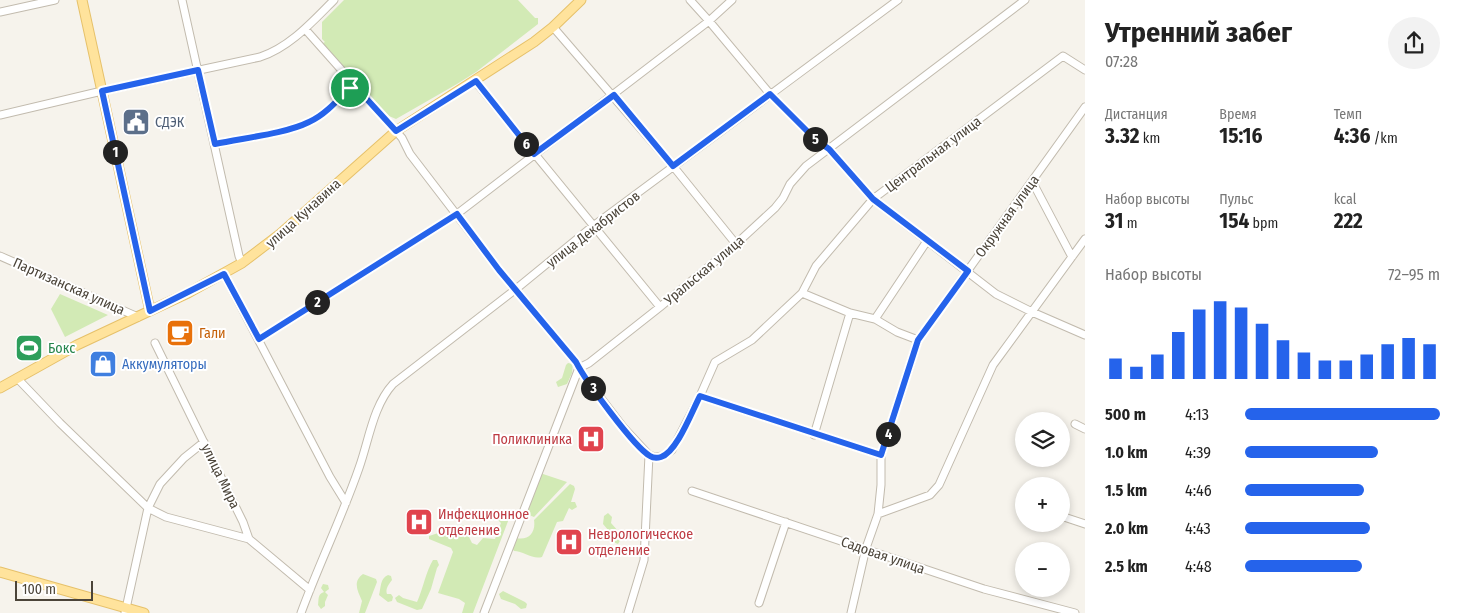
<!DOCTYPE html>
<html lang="ru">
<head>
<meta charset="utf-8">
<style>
  :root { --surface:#fff; --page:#f2f2f2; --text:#222; --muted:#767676; --accent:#2563eb }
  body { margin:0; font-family:"Fira Sans Condensed",sans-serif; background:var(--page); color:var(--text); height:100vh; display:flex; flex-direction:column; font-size:19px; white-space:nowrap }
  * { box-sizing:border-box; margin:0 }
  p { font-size:16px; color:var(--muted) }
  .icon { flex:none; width:28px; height:28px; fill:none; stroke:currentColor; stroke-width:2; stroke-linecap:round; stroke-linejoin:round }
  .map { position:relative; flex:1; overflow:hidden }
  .details { display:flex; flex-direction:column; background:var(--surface); width:375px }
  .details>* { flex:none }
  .buttons { position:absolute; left:1015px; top:412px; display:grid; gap:10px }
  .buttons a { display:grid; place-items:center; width:55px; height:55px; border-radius:50%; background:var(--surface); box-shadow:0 2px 8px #0003; font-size:25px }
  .scale { position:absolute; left:15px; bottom:12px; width:78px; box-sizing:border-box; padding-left:5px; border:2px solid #4b4439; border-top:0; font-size:14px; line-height:18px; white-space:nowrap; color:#4b4439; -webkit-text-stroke:4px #fff; paint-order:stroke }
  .pin { position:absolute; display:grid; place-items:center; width:42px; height:42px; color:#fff; margin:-21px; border:2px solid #fff; border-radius:50%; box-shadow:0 1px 5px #0007 }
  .km { position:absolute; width:25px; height:25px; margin:-12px; border-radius:50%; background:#222; color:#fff; font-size:14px; line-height:25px; text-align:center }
  .round { display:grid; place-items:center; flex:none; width:52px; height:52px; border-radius:26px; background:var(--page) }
  .overview { display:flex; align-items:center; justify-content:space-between; height:85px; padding:0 20px }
  h1 { font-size:28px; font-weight:700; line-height:38px }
  .stats { display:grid; grid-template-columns:repeat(3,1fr); gap:8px; height:85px; padding:5px 20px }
  .stats div { display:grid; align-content:center }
  .stats b { font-size:21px; font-weight:700 }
  .stats small { font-size:14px; font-weight:400 }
  .stats p { font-size:14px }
  .chart { height:140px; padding:10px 20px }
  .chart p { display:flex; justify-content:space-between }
  .chart svg { width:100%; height:90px; margin-top:5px; stroke:var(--accent); stroke-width:6 }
  ul { padding:0 20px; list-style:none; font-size:16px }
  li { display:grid; grid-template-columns:80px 60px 1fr; align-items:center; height:38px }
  li i { height:12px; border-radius:6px; background:var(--accent) }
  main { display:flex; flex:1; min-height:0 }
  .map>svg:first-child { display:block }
</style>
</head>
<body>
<main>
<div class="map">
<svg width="1085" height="613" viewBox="0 0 1085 613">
  <rect width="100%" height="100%" fill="#f6f3ec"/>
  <!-- green -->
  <path fill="#d2eab5" d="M344 0H518L535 18H538V24L476 72 457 84 396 119 389 116 324 45 323 43 325 42 322 39V22Z
    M60 294 108 315 65 337 51 309Z
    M568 363 573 364 572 373 567 384 558 387 556 382 562 378 566 365Z
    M540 473 567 482 534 517 524 513Z
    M570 484 574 486 575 489 571 502H575L577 507 572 510 569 508 563 521 557 522 542 557C533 560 523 551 514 551L512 548 516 538C529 541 536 532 534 520Z
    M608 513 612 517 611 523 619 532 618 536 621 539 618 544 613 542 614 537 603 524 604 516Z
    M505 514 510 516 473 613H462L465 603 459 599 438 593 453 552 451 548 429 539V536L463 525 472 543 477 545 483 538 495 539 501 523 496 518 498 515Z
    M433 560H437L439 565 437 568 431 589 422 609 417 610 397 602 395 598 399 595 403 598 417 602C423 589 426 571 433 560Z
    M363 574 376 579 377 582 365 613H359L362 601C358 591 352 582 363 574Z
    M388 575 391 576 392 580C389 584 385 589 387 594H391L393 597 392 601 388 602 379 595C381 588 380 578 388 575Z
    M323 584 328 585 329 589 325 592 328 595 325 602V606L321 609 318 605C319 600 317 594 324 592L321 588Z
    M503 591 525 602 527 604 526 608 521 609 515 604 501 599 499 594Z"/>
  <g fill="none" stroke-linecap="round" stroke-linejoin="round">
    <!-- minor casing -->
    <g stroke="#c2bbae" stroke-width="9">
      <path id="minor" d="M182 0 239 256 242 263
        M690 0 709 21 770 94 816 140 829 149 873 199 996 294 1032 312 1085 335
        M0 12 55 0
        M553 27 673 166 736 244
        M305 29 402 138 410 154 499 270 576 362 584 376 623 427 649 455 655 457 663 456 672 450 700 396 715 362 752 340 802 293 816 266 873 199 1063 56 1085 70
        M475 81 660 307
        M0 115 102 91 260 57C290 47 312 22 334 0
        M215 144C242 138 285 134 309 122 326 114 340 97 353 84
        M1032 181 1072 257
        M0 256 138 317
        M224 274 330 477 346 503
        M802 293 850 313 875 319 897 332 918 340
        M875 319 927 241
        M259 339 457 214 709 21 732 0
        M155 343 243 522 249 539 310 590
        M17 378 60 423 148 508 166 517 249 539
        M700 396 881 455
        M1075 424 1085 429
        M814 435 850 313
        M692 491 984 589 1075 613
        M878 514 930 495 939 485 993 365 1085 239
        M1061 516 1085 524
        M759 603 786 522
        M125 613 148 508 160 484 184 458 204 442
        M301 613C319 564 342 517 359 468 369 440 373 406 393 384L516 289 593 226 898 0
        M484 613 579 368 589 363 660 307 736 244 775 208 783 198 790 184 806 166 1025 0
        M628 613 644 560 649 455
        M851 613 866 548 878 514 881 485V455L918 340 1085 107"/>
    </g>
    <!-- major casing -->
    <g stroke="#e6c16a" stroke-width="11">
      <path id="major" d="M82 0 150 311
        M0 388 77 345 188 293 242 263 280 234 396 131 534 42 553 27 581 0
        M0 572 144 613"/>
    </g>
    <!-- minor -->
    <use href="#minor" stroke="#fff" stroke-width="7"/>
    <!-- major -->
    <use href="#major" stroke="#ffe39c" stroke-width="9"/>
  </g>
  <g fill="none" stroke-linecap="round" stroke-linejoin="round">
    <!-- route casing -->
    <g stroke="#fff" stroke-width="10">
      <path id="route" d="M198 70 215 144C242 138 285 134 309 122 327 114 340 97 353 84L396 131 476 81 534 154 614 95 673 166 770 94 816 140 829 149 873 199 968 271 918 340 881 455 700 396C692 411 677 452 661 457 658 458 653 458 650 456 634 447 585 380 576 362L499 270 457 214 259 339 224 274 150 311 102 91Z"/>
    </g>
    <!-- route -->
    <use href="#route" stroke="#2563eb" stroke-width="6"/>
  </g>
  <!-- icons -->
  <defs>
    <g id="civic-square" transform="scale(1.4375)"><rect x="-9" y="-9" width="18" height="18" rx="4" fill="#5c6f8a" stroke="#fff"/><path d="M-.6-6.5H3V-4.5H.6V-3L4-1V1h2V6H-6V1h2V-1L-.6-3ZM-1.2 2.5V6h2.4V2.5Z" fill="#fff"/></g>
    <g id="cafe-square" transform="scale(1.4375)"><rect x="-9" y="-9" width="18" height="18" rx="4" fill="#e8710a" stroke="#fff"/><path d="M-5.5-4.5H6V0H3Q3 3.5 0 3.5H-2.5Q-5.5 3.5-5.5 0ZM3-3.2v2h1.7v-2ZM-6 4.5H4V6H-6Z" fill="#fff"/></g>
    <g id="stadium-square" transform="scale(1.4375)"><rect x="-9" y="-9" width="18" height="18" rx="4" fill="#2e9e5b" stroke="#fff"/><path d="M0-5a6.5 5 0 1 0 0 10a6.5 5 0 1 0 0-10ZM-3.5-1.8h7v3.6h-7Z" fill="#fff"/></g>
    <g id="shop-square" transform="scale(1.4375)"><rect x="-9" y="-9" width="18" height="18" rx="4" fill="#3f7fe0" stroke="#fff"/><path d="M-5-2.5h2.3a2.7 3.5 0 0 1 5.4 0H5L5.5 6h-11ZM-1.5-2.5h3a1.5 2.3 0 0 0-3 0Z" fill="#fff"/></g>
    <g id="hospital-square" transform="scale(1.4375)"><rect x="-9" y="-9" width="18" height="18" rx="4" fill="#e0444e" stroke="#fff"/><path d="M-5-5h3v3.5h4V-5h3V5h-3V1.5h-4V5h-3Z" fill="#fff"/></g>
  </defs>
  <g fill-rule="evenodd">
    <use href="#civic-square" x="136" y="122"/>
    <use href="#cafe-square" x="180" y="333"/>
    <use href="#stadium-square" x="29" y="348"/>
    <use href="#shop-square" x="103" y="364"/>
    <use href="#hospital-square" x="591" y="439"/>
    <use href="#hospital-square" x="419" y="522"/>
    <use href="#hospital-square" x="569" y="542"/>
  </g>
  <g text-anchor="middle" stroke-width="4" stroke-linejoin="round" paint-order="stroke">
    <!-- service labels -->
    <g font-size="14" fill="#4e5e75" stroke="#fff" text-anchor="start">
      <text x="155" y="127">СДЭК</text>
    </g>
    <!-- street labels -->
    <g font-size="14" fill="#4b4439" stroke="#fff">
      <text transform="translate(933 154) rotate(-37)" y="5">Центральная улица</text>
      <text transform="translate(303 213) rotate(-42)" y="5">улица Кунавина</text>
      <text transform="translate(1007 216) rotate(-54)" y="5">Окружная улица</text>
      <text transform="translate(593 229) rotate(-38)" y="5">улица Декабристов</text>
      <text transform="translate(704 270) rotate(-40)" y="5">Уральская улица</text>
      <text transform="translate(69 286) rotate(24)" y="5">Партизанская улица</text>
      <text transform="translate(221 476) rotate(64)" y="5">улица Мира</text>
      <text transform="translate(883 555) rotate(19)" y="5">Садовая улица</text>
    </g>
    <!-- food labels -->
    <g font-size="14" fill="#c56008" stroke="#fff" text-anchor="start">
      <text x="199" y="338">Гали</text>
    </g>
    <!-- leisure labels -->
    <g font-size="14" fill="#27864d" stroke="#fff" text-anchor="start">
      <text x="48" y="353">Бокс</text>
    </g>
    <!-- shop labels -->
    <g font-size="14" fill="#366cbe" stroke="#fff" text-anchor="start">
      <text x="122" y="369">Аккумуляторы</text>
    </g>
    <!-- health labels -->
    <g font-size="14" fill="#be3a42" stroke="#fff" text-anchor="start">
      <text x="572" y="444" text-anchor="end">Поликлиника</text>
      <text x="438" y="519">Инфекционное<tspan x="438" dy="16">отделение</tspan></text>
      <text x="588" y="539">Неврологическое<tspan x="588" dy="16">отделение</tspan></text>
    </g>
  </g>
</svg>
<div class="buttons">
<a><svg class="icon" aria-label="layers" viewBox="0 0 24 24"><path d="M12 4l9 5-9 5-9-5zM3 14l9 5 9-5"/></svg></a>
<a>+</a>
<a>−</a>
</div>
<div class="scale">100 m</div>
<div class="pin" style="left:350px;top:88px;background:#1e9e55"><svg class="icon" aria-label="arrive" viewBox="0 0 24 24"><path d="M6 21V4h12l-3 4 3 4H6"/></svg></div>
<b class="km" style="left:115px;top:152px">1</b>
<b class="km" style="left:317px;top:302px">2</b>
<b class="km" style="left:593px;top:388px">3</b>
<b class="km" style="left:888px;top:434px">4</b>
<b class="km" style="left:815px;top:139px">5</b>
<b class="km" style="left:526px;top:144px">6</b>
</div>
<section class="details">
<div class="overview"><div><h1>Утренний забег</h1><p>07:28</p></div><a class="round"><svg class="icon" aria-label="share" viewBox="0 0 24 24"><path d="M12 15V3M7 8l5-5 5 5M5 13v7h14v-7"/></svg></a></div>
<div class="stats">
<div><p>Дистанция</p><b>3.32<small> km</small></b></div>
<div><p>Время</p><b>15:16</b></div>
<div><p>Темп</p><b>4:36<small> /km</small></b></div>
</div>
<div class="stats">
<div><p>Набор высоты</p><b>31<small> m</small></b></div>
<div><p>Пульс</p><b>154<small> bpm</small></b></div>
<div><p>kcal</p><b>222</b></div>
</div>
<div class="chart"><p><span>Набор высоты</span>72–95 m</p>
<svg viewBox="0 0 160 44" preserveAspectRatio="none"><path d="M5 44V34M15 44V38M25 44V32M35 44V21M45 44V10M55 44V6M65 44V9M75 44V17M85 44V25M95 44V31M105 44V35M115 44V35M125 44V32M135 44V27M145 44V24M155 44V27"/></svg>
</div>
<ul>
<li><b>500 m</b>4:13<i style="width:100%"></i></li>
<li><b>1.0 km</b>4:39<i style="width:68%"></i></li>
<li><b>1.5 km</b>4:46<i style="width:61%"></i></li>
<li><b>2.0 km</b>4:43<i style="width:64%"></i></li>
<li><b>2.5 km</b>4:48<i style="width:60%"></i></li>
</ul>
</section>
</main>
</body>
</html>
